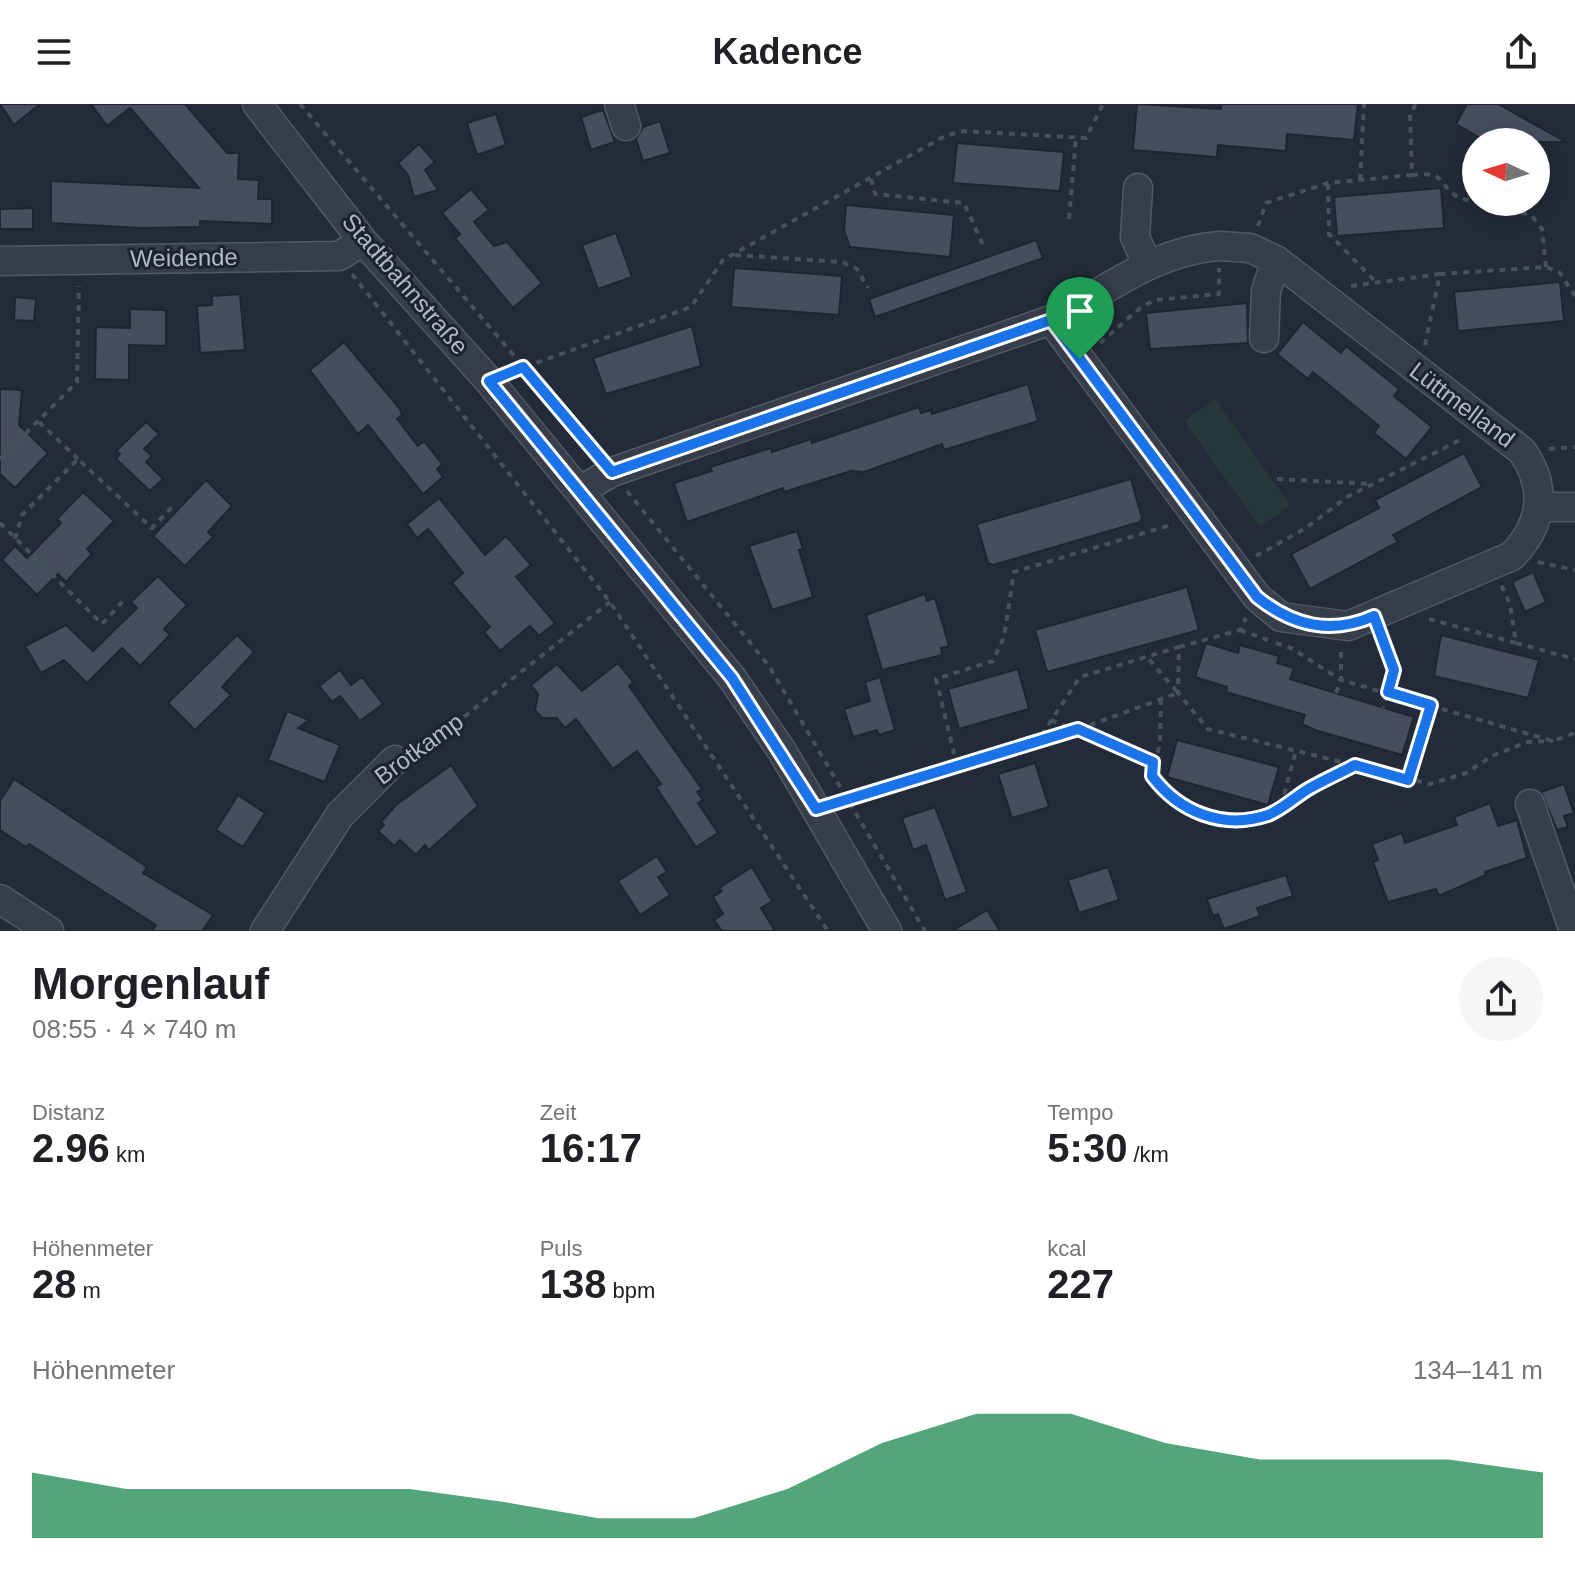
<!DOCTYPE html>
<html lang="de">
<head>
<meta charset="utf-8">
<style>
  :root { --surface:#fff; --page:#f6f6f6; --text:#202124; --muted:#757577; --accent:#0b8043 }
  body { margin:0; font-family:Helvetica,sans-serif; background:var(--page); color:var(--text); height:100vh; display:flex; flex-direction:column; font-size:30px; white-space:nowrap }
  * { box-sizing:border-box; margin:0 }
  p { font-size:26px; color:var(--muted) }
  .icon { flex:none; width:44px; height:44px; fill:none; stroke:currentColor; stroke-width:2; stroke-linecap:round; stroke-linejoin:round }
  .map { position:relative; height:827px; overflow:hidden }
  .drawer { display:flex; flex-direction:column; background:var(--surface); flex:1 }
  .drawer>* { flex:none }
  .needle { width:52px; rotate:274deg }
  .buttons { position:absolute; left:1462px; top:24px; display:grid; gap:16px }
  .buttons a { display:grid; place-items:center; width:88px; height:88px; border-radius:50%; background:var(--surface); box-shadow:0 4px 20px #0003; font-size:40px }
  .pin { position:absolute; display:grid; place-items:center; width:68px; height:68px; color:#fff; margin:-82px -34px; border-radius:50% 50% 50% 0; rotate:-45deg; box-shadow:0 0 8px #0007 }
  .pin .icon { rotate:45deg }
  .round { display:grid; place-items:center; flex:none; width:84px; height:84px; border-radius:42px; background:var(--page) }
  .head { display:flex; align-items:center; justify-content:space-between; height:136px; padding:0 32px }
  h1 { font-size:44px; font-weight:700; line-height:60px }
  .figures { display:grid; grid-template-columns:repeat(3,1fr); gap:12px; height:136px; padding:8px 32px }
  .figures div { display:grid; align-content:center }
  .figures b { font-size:40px; font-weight:700 }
  .figures small { font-size:22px; font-weight:400 }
  .figures p { font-size:22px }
  .chart { height:224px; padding:16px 32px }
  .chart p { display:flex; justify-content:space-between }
  .chart svg { width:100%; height:144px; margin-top:8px; fill:var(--accent); opacity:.7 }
  header { display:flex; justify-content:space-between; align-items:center; height:104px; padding:0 32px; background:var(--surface); font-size:36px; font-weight:700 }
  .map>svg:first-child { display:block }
</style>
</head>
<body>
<header><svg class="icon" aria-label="menu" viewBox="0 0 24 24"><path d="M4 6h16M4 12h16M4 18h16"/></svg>Kadence<svg class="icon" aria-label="share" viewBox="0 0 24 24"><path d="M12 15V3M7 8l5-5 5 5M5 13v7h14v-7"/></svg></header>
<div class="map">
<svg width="1575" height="827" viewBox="0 0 1575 827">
  <rect width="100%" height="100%" fill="#232b38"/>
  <!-- green -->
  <path fill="#26383a" d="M1215 295 1290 401 1260 423 1184 317Z"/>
  <!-- building -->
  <path fill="#444e5d" stroke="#1e2430" stroke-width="2" d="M0 0H40L14 21Z
    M91 0H185L227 49H239L238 75 259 76 258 95H272V120L200 117V123L141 124 51 119V77L199 84 130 4 107 22Z
    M1137 0 1221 5V0H1358L1354 36 1287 30 1286 47 1218 41 1217 53 1133 46Z
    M1467 0H1498L1566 38H1487L1456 20Z
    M603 6 615 38 591 46 581 13Z
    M496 10 506 41 477 51 467 19Z
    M660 17 670 49 643 57 636 35 643 23Z
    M957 39 1064 48 1060 87 953 79Z
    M419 40 435 58 425 66 438 86 414 93 408 71 398 59Z
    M1441 84 1444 124 1337 132 1334 93Z
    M471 85 489 106 474 118 494 142 507 138 542 179 513 204 455 134 460 130 442 109Z
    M846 101 954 111 950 153 850 143 844 126Z
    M33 104V125H0V105Z
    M616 129 632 173 598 185 582 141Z
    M1036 136 1043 154 875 213 869 195Z
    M734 164 842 172 839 211 731 203Z
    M1560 178 1564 217 1458 227 1454 188Z
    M240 190 245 246 200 249 197 202 212 201V192Z
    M15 193 36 195 34 217 14 216Z
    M1247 199 1248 239 1150 245 1146 209Z
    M130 205 166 206V242L129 241V276L95 275 96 223 130 224Z
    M1303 218 1341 249 1346 242 1399 285 1394 292 1432 323 1406 355 1374 329 1379 322 1313 268 1308 275 1277 250Z
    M692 222 701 262 606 290 593 254Z
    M344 238 400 305 402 311 397 315 418 342 424 337 442 360 437 365 443 373 423 390 368 321 358 330 310 266Z
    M1028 280 1038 317 944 346 942 340 864 368 851 367 784 388 783 384 687 418 674 379 712 367 710 363 771 344 772 348 811 335 812 339 919 303 921 309 931 306 932 310Z
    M0 285 22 286 19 321 48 349 15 384 0 370Z
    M146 318 159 330 144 345 152 352 146 358 163 375 150 387 116 355 120 350 116 347Z
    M1464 349 1482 383 1393 431 1398 438 1310 485 1291 450 1379 404 1375 396Z
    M1131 375 1142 414 1140 418 993 461 988 459 977 420Z
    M206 376 232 402 208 428 213 433 185 462 153 432Z
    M83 388 114 417 87 445 92 450 66 478 58 470 37 491 2 456 15 442 27 454 61 419 57 415Z
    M439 394 485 451 506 432 531 461 516 473 555 519 539 532 530 522 500 547 484 528 490 523 452 479 463 469 428 425 417 434 407 420Z
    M797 427 803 445 799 446 813 493 772 506 749 442Z
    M1533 468 1546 498 1525 508 1512 478Z
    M158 472 187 501 164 525 170 531 140 562 122 544 87 579 64 556 41 569 25 542 66 521 93 547 137 504 131 498Z
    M1187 483 1199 526 1047 568 1035 526Z
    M925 490 927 497 935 494 949 542 941 544 942 551 882 566 866 511Z
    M237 531 254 548 222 583 231 591 195 626 168 599Z
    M1441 531 1539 556 1528 594 1434 572Z
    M1206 539 1238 549 1240 541 1279 552 1277 559 1294 564 1290 575 1414 613 1402 651 1315 626 1302 620 1305 611 1226 588 1227 583 1195 573Z
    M618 559 633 578 629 582 702 685 697 688 703 696 698 699 718 729 696 743 656 683 661 680 637 647 613 665 576 615 565 624 557 614H542L535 606 538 590 531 581 557 560 582 587Z
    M1018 565 1029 605 959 625 948 585Z
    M340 566 351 581 362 573 383 600 360 617 340 592 332 598 319 582Z
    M880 573 895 626 879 631 877 626 853 633 844 605 870 597 865 578Z
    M287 607 309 616 298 624 340 641 325 678 268 656Z
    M1177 636 1279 663 1268 701 1167 673Z
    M1035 659 1049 703 1012 714 998 670Z
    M451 661 478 702 429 746 425 741 416 751 400 736 394 742 378 727 384 721 381 718 396 701Z
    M14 675 147 763 143 769 213 811 202 827H152L156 821 29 740 26 743 0 726V697Z
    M1564 680 1574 709 1564 712 1568 723 1557 726 1541 688Z
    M238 691 265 709 243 743 216 726Z
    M1490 699 1498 722 1517 716 1527 754 1485 768 1486 771 1439 792 1436 785 1388 798 1373 758 1378 756 1372 740 1402 729 1405 739 1457 721 1454 713Z
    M935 703 967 788 945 796 926 741 913 746 902 714Z
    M657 752 667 768 658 773 670 791 640 811 618 777Z
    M752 763 772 797 761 804 775 827H722L714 816 723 810 713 793 722 787 719 784Z
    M1108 763 1119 796 1079 809 1068 776Z
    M1286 771 1293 792 1257 804 1260 812 1224 825 1218 810 1213 812 1207 795Z
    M987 806 1000 827H952Z"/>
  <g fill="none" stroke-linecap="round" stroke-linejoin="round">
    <!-- minor casing -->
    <g stroke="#525864" stroke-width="31">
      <path id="minor" d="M257 0 363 137 489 277 732 574 782 647 887 827
        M619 0 626 22
        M1138 84 1135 133 1147 160
        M1219 142 1250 144 1276 156 1522 347C1548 384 1543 420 1512 452L1348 522 1281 513 1257 493 1051 216C1107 187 1153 147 1219 142Z
        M0 157 339 152 363 137
        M1264 234 1266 187 1276 156
        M581 386 612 368 1051 216
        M1539 403H1575
        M1530 700 1574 827
        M0 795 49 827
        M265 827 340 711 395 656"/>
    </g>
    <!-- path -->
    <path stroke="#435357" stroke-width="4" stroke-dasharray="6 6" stroke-linecap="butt" d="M300 0 596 348
      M1412 71C1447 67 1436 79 1459 94L1531 111 1542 125 1546 163
      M871 75 875 90 964 99 983 141
      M1360 76 1364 0
      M1328 80 1329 130 1376 178
      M1069 115 1076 33
      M1258 122 1266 99 1328 79 1412 71 1410 10 1416 0
      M735 151 842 158 857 165 868 184
      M352 170 610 498 828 827
      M1351 182 1440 170
      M1100 239 1140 204 1155 196 1219 190V164
      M1425 241 1440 170 1546 163 1560 169 1575 192
      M514 267 691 203 723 156 945 32 963 27 1086 34 1103 0
      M39 318 78 355
      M1549 345 1575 343
      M0 355 77 278 79 182
      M1277 375 1372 380
      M627 387 769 562 925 827
      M0 419 102 520 124 496
      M15 435 22 411 78 355 152 424 172 403
      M1256 452 1306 424 1347 393 1464 334
      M1538 458 1575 466
      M1429 515 1516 539 1510 500 1501 481
      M1240 526 1268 536
      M1382 534 1394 566 1383 604
      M1276 539 1291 544 1341 576 1553 637 1575 629
      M1516 539 1575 555
      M1179 543 1240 526 1246 514
      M1336 589 1341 576V547
      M1161 595 1160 639 1152 672 1167 692 1189 708 1245 716 1270 710 1354 661
      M1051 616 1153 658
      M1035 641 1080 573 1179 543 1178 589 1208 625 1430 680 1466 669 1492 652 1527 638 1553 637
      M414 645 442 630 610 498
      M957 662 936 575 993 557 1004 533 1014 468 1174 420
      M1408 676 1431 602
      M837 697 1035 641 1178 589 1147 553
      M1281 702 1295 650"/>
    <!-- minor -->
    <use href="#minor" stroke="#373d49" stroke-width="28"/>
  </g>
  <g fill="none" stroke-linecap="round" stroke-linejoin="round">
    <!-- route casing -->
    <g stroke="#fff" stroke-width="16">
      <path id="route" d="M1051 216 1257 493C1293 522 1331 531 1374 512L1394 566 1388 588 1431 601 1408 676 1355 661C1340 669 1324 676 1310 684 1296 692 1283 705 1268 711 1223 726 1179 708 1152 672L1153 658 1078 625 816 705 732 574 489 277 523 263 612 368Z"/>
    </g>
    <!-- route -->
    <use href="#route" stroke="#1a73e8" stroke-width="10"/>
  </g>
  <g text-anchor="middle" stroke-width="6" stroke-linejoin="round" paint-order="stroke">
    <!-- street labels -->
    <g font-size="24" fill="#b2b8c5" stroke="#1c222e">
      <text transform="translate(184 154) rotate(-1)" y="8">Weidende</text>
      <text transform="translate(405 180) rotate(49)" y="8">Stadtbahnstraße</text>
      <text transform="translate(1462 301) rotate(37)" y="8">Lüttmelland</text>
      <text transform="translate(419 645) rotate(-36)" y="8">Brotkamp</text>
    </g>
  </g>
</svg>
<div class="buttons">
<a><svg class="needle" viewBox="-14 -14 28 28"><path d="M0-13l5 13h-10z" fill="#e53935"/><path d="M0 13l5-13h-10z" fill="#757577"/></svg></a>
</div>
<div class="pin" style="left:1080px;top:255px;background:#1e9e55"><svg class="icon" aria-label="arrive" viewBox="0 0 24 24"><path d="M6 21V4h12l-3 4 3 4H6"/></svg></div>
</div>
<section class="drawer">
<div class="head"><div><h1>Morgenlauf</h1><p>08:55 · 4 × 740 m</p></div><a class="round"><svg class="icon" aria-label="share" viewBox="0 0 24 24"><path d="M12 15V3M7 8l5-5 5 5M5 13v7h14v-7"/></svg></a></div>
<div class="figures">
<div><p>Distanz</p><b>2.96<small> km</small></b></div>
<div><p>Zeit</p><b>16:17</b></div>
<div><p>Tempo</p><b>5:30<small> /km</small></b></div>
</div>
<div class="figures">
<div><p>Höhenmeter</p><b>28<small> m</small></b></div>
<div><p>Puls</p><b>138<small> bpm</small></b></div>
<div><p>kcal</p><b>227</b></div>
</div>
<div class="chart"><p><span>Höhenmeter</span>134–141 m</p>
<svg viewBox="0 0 160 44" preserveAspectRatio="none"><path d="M0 44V24L10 29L20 29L30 29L40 29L50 33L60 38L70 38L80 29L90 15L100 6L110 6L120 15L130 20L140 20L150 20L160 24V44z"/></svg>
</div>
</section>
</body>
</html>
